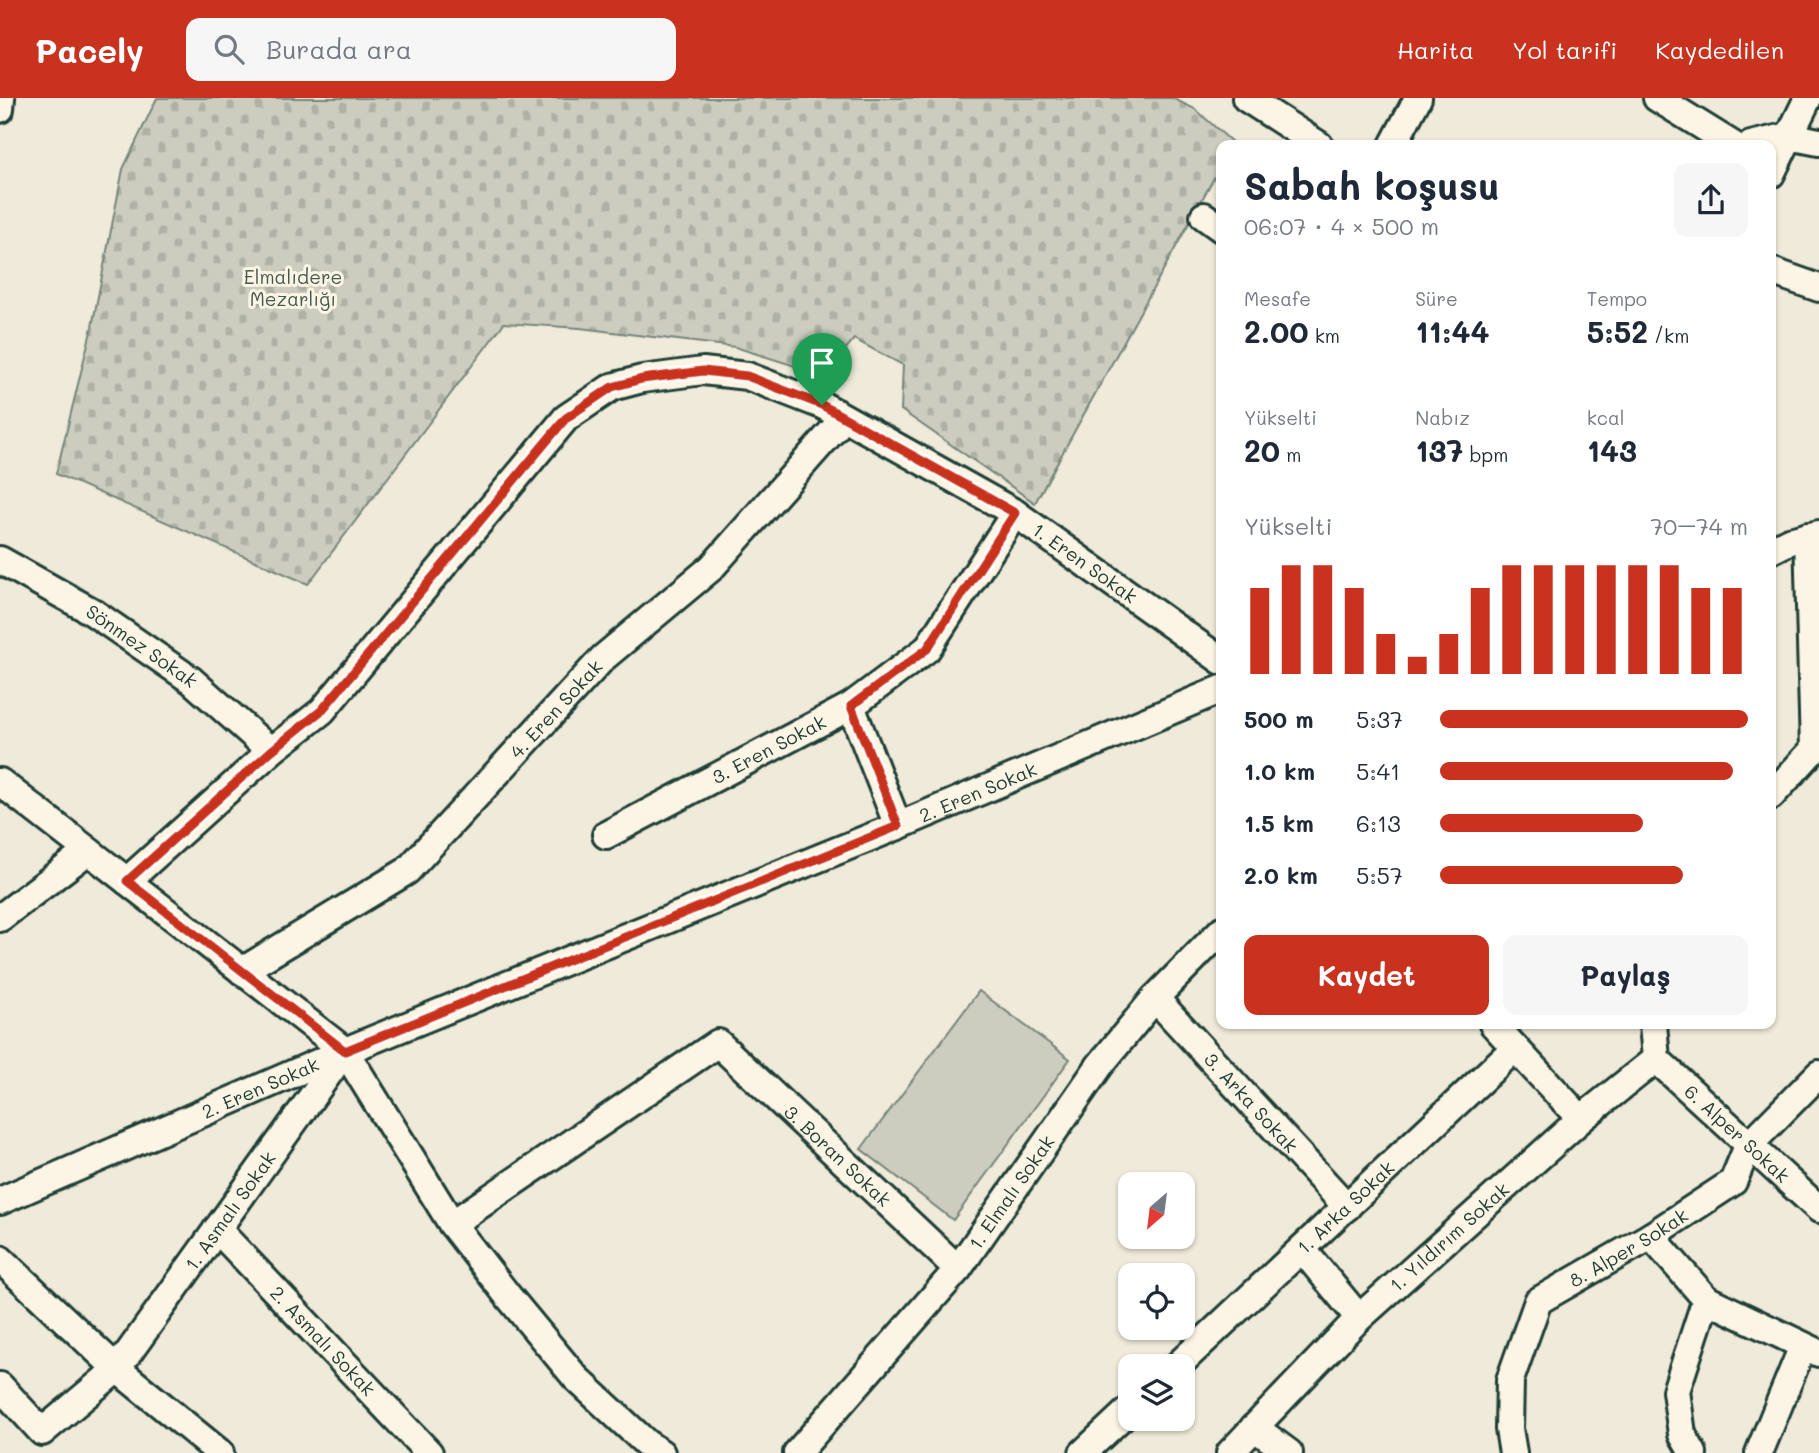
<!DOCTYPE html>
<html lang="tr">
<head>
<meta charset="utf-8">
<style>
  :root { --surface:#fff; --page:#f6f6f7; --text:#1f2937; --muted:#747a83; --accent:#c8321e }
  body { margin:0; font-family:Mali,sans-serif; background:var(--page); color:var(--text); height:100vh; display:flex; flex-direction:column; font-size:26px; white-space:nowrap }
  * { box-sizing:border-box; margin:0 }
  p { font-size:23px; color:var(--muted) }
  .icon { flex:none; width:38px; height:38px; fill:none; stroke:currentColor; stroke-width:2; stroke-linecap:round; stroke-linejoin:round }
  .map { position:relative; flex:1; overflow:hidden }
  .panel { position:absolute; left:1216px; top:42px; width:560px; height:889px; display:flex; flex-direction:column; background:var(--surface); border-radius:14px; box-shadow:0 2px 5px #0004 }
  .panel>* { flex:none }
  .needle { width:46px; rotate:208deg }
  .tools { position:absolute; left:1118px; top:1074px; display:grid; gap:14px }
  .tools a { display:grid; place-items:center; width:77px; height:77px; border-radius:14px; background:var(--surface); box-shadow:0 2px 5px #0004; font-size:35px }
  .pin { position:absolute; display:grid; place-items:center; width:60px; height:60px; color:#fff; margin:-72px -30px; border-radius:50% 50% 50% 0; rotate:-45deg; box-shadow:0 0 7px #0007 }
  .pin .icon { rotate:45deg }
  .round { display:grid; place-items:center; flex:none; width:74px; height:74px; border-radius:14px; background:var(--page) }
  .headline { display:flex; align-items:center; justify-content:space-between; height:119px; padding:0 28px }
  h1 { font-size:38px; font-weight:700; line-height:52px }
  .figures { display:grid; grid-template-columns:repeat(3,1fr); gap:10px; height:119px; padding:7px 28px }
  .figures div { display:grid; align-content:center }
  .figures b { font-size:30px; font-weight:700 }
  .figures small { font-size:19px; font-weight:400 }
  .figures p { font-size:19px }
  .chart { height:196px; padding:14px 28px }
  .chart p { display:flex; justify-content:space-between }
  .chart svg { width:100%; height:126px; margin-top:7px; stroke:var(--accent); stroke-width:6 }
  .action { display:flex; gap:14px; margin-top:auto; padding:14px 28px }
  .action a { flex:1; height:80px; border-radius:14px; background:var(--accent); color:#fff; font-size:28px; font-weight:700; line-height:80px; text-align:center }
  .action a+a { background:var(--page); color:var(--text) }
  ul { padding:0 28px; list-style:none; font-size:23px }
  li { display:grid; grid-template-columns:112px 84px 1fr; align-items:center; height:52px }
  li i { height:18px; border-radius:9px; background:var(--accent) }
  header { display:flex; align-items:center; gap:42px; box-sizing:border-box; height:98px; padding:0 35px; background:var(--accent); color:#fff }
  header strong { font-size:33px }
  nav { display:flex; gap:38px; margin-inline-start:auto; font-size:24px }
  .search { width:490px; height:63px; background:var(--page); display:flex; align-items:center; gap:18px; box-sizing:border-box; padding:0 24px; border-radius:14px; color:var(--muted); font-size:26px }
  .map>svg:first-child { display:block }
</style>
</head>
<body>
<header>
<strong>Pacely</strong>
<div class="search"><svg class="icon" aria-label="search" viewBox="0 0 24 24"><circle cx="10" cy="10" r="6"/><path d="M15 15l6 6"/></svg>Burada ara</div>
<nav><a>Harita</a><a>Yol tarifi</a><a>Kaydedilen</a></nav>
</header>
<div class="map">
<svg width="1819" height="1355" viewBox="0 0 1819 1355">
  <defs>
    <pattern id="cemetery-stones" width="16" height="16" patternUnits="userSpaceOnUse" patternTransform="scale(1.75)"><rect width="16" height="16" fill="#cccdbf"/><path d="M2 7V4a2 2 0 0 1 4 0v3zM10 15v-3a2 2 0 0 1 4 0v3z" fill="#afb1a5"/></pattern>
  </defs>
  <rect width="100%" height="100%" fill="#efeada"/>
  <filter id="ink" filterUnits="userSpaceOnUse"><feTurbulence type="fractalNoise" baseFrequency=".0143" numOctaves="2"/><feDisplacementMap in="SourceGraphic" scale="14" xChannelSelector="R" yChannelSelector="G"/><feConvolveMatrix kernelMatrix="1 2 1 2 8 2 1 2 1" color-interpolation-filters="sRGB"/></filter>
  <g filter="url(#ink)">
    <!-- cemetery -->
    <path fill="url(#cemetery-stones)" stroke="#76857a" stroke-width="2" d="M157 0H1172L1195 11 1233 45 1232 47H1222L1221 67 1035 405 901 312 903 267 854 241 824 277 735 249 580 230 504 225 308 486 56 376 92 229 123 71Z"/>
    <!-- green -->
    <path fill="#cccdbf" stroke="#76857a" stroke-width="2" d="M979 893 1070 961 953 1122 861 1051Z"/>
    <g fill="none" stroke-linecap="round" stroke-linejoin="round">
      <!-- minor casing -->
      <g stroke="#1f3d34" stroke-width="32">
        <g id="minor">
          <path d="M1246 0 1319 47"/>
          <path d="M1657 0 1733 47"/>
          <path d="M0 11 1 0"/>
          <path d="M1393 47 1418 0"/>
          <path d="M1751 47 1789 38 1819 44"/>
          <path d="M1771 76 1808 0"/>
          <path d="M1204 118 1222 131"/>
          <path d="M1771 173 1819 190"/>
          <path d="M1771 452 1789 443 1819 436"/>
          <path id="s1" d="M0 462 91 513 191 582 271 653"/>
          <path d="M851 608 898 728"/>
          <path d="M0 684 345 953 452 1126 508 1198 576 1280 646 1345 661 1355"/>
          <path d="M1771 698 1814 651 1808 438"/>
          <path id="s2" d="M606 737 851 608 927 551 1015 415"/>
          <path id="s3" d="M127 783 271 653 322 613 566 320 612 289 642 281 703 273 747 278 822 307 1015 415 1222 563"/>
          <path d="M0 820 88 753"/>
          <path id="s4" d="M242 873 407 773 603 560 711 470 844 320"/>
          <path id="s5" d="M1155 900 1347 1109"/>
          <path d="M1493 926 1581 1021"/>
          <path id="s6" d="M1656 961 1819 1111"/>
          <path id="s7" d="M0 1103 345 953 898 728 1222 591"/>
          <path id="s8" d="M452 1126 718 945 958 1171"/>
          <path id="s9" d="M217 1131 429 1355"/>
          <path d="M1651 1138 1706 1201 1819 1255"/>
          <path d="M1302 1151 1359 1220"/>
          <path id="s10" d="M0 1161 117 1271 344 954"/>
          <path id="s11" d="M1176 1269 1515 950"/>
          <path d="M0 1288 42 1334 117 1271 220 1355"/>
          <path d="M1254 1329 1289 1355"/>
          <path id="s12" d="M797 1355 958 1171 1100 967 1155 900 1222 832"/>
          <path d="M1083 1355 1130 1311"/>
          <path id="s13" d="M1230 1355 1359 1220 1581 1021 1656 961 1653 926"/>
          <path id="s14" d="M1513 1355 1509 1331 1510 1282 1538 1203 1651 1138 1733 1084 1748 1048 1819 976"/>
          <path d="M1693 1355 1682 1336 1676 1293 1706 1201"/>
          <path d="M1759 1355 1803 1248"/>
        </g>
      </g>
      <!-- minor -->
      <use href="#minor" stroke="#fcf5e5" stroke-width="26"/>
    </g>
  </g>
  <g fill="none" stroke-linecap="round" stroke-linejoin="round" filter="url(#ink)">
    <!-- route casing -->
    <g stroke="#fff" stroke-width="14">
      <path id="route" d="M703 273 747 278 822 307 1015 415 927 551 851 608 898 728 345 953 127 783 271 653 322 612 566 320 612 289 642 281Z"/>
    </g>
    <!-- route -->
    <use href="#route" stroke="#c8321e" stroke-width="9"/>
  </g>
  <g text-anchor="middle" stroke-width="6" stroke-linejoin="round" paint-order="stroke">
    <!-- park labels -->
    <g font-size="19" fill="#425a50" stroke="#fcf5e5">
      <text x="293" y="186">Elmalıdere<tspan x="293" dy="22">Mezarlığı</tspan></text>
    </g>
    <!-- street labels -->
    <g font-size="19" fill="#1f3d34" stroke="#fcf5e5">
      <text dy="7" stroke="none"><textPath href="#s3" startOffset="1220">1. Eren Sokak</textPath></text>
      <text dy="7" stroke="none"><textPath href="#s1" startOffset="166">Sönmez Sokak</textPath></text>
      <text dy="7" stroke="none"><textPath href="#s4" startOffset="413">4. Eren Sokak</textPath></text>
      <text dy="7" stroke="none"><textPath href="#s2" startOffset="184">3. Eren Sokak</textPath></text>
      <text dy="7" stroke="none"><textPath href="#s7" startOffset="1060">2. Eren Sokak</textPath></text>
      <text dy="7" stroke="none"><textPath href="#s7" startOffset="284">2. Eren Sokak</textPath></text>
      <text dy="7" stroke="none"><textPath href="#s5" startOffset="142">3. Arka Sokak</textPath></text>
      <text dy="7" stroke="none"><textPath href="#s6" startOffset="110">6. Alper Sokak</textPath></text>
      <text dy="7" stroke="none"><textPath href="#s8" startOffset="486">3. Boran Sokak</textPath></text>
      <text dy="7" stroke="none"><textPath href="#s12" startOffset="338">1. Elmalı Sokak</textPath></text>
      <text dy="7" stroke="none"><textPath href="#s11" startOffset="233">1. Arka Sokak</textPath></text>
      <text dy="7" stroke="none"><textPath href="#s10" startOffset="355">1. Asmalı Sokak</textPath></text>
      <text dy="7" stroke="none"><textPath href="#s13" startOffset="308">1. Yıldırım Sokak</textPath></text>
      <text dy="7" stroke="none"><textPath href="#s14" startOffset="262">8. Alper Sokak</textPath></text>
      <text dy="7" stroke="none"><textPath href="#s9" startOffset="154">2. Asmalı Sokak</textPath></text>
    </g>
  </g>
</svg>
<div class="tools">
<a><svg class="needle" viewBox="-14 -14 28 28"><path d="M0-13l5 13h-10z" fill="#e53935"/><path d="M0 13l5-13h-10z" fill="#747a83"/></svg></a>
<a><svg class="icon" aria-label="locate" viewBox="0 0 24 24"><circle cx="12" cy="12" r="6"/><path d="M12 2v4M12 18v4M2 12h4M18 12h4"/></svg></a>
<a><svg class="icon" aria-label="layers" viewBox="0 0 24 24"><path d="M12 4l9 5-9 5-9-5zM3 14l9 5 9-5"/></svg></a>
</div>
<div class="pin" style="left:822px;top:307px;background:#1e9e55"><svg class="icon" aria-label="arrive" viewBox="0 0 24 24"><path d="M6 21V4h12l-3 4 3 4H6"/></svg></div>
<section class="panel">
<div class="headline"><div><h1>Sabah koşusu</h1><p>06:07 · 4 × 500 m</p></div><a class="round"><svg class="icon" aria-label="share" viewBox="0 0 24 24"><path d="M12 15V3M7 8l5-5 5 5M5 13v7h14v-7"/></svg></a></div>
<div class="figures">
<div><p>Mesafe</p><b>2.00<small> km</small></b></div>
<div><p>Süre</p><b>11:44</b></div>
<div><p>Tempo</p><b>5:52<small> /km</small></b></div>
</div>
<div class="figures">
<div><p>Yükselti</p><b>20<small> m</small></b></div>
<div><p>Nabız</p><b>137<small> bpm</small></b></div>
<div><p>kcal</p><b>143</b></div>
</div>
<div class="chart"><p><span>Yükselti</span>70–74 m</p>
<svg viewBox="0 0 160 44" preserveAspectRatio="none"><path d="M5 44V14M15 44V6M25 44V6M35 44V14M45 44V30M55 44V38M65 44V30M75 44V14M85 44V6M95 44V6M105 44V6M115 44V6M125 44V6M135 44V6M145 44V14M155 44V14"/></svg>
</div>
<ul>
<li><b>500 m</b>5:37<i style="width:100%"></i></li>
<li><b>1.0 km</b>5:41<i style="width:95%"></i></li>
<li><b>1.5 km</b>6:13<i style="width:66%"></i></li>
<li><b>2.0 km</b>5:57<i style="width:79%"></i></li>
</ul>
<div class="action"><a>Kaydet</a><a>Paylaş</a></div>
</section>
</div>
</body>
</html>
